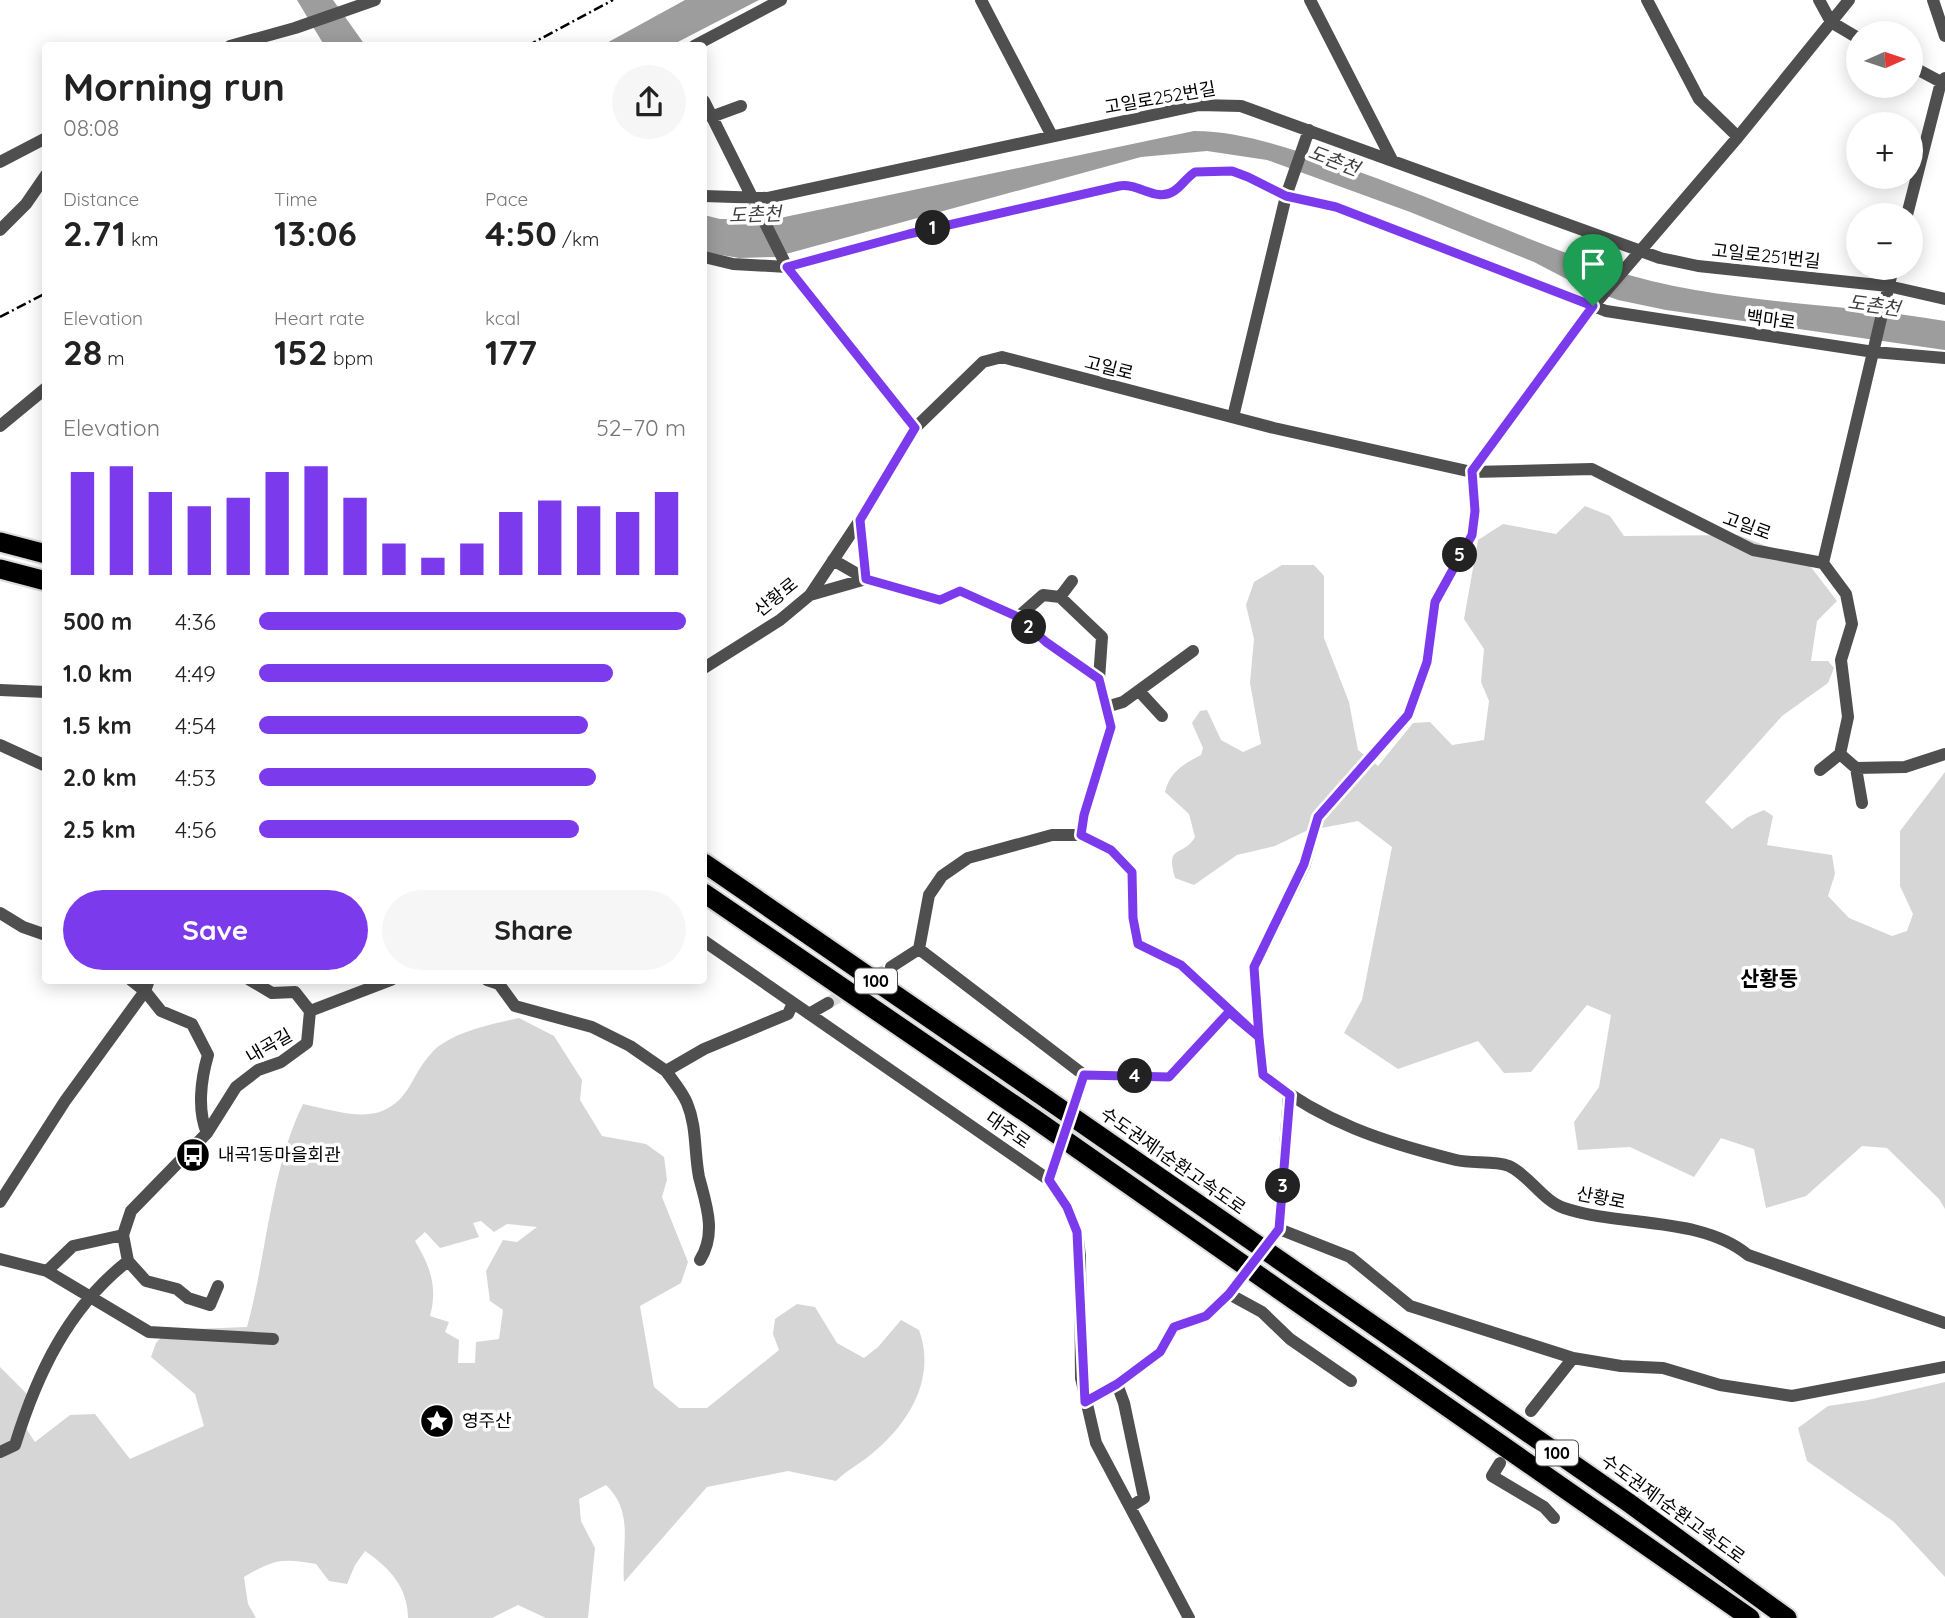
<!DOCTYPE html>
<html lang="en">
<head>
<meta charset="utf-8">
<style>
  :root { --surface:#fff; --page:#f6f6f6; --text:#222; --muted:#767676; --accent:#7c3aed }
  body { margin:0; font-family:Quicksand,"Noto Sans KR",sans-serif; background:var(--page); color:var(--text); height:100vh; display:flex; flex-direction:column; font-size:26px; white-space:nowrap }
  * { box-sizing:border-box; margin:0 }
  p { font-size:23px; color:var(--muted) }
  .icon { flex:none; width:38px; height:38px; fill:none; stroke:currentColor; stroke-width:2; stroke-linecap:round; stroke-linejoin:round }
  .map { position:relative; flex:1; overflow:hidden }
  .drawer { position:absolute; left:42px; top:42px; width:665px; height:942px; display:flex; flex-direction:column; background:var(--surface); border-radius:7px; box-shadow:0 4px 18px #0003 }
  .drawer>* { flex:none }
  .needle { width:46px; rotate:87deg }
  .buttons { position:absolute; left:1846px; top:21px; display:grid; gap:14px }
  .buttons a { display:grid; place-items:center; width:77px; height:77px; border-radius:50%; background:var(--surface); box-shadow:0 4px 18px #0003; font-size:35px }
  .pin { position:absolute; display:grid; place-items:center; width:60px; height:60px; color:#fff; margin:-72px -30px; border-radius:50% 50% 50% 0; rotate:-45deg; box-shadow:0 0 7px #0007 }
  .pin .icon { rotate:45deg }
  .km { position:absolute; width:35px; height:35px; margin:-18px; border-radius:50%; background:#222; color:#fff; font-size:19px; line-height:35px; text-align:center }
  .round { display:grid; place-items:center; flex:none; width:74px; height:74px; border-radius:37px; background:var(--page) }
  .overview { display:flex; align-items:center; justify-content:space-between; height:119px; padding:0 21px }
  h1 { font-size:38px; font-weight:700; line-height:52px }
  .stats { display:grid; grid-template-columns:repeat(3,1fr); gap:10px; height:119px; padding:7px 21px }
  .stats div { display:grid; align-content:center }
  .stats b { font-size:35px; font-weight:700 }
  .stats small { font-size:19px; font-weight:400 }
  .stats p { font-size:19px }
  .chart { height:196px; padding:14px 21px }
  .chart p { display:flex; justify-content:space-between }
  .chart svg { width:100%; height:126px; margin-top:7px; stroke:var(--accent); stroke-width:6 }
  .primary-button { display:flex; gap:14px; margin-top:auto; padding:14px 21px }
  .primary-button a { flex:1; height:80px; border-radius:42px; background:var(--accent); color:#fff; font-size:28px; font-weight:700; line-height:80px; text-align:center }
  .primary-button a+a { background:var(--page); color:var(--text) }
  ul { padding:0 21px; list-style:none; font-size:23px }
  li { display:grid; grid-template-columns:112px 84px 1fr; align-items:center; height:52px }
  li i { height:18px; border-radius:9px; background:var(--accent) }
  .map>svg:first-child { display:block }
</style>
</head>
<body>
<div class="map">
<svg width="1945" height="1618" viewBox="0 0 1945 1618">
  <rect width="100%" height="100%" fill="#fff"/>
  <!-- green -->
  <path fill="#d6d6d6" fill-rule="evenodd" d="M1585 506 1610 516 1624 536 1738 535 1807 562 1837 601 1817 621 1811 661H1828L1834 668 1828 683 1782 716 1705 802 1732 829 1748 817 1764 810 1773 816 1767 845 1832 855 1835 874 1828 896 1849 918 1892 936 1907 931 1913 914 1900 886V831L1945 772V1209L1939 1199 1887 1148 1862 1146 1806 1196 1766 1208 1754 1149 1721 1138 1694 1177 1630 1147 1578 1150 1574 1122 1599 1087 1611 1015 1587 1005 1531 1072 1504 1073 1478 1041 1398 1069 1344 1033 1362 1000 1392 847 1358 821 1306 831 1275 846 1237 855 1194 885 1175 878C1165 843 1183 858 1195 837L1189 814 1165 792C1170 772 1183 764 1201 755L1203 748 1192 723 1200 711 1207 710 1221 740 1243 752 1261 744 1250 683 1254 639 1246 605 1254 582 1282 565H1314L1324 576V638L1349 702 1358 750 1378 766 1413 723 1430 722 1452 745 1484 740 1489 701 1481 682 1484 649 1464 619 1478 540 1503 524 1556 534Z
    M519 1018 554 1036 582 1080 580 1100 602 1136 646 1144 664 1157 667 1180 662 1197 688 1262 681 1283 640 1306 654 1387 679 1408H707L779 1350 773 1334 775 1319 797 1304 815 1307 837 1343 864 1358 878 1347 901 1320 919 1330C936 1376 911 1421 875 1451 863 1462 848 1469 836 1481L788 1471 707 1487 624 1582C621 1545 635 1513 606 1485L579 1499 581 1521 595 1548 588 1618H546L518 1605 492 1618H408C408 1588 390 1568 365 1551L355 1565 347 1584 329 1581 316 1564C282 1558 274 1559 244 1577L248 1604 256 1618H0V1367L28 1395 25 1427 35 1442 70 1415 95 1414 130 1459 204 1426 195 1394 151 1357 156 1343 168 1330 247 1327C267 1254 270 1172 303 1104 347 1113 386 1130 412 1082 419 1069 430 1051 442 1044 465 1029 493 1024 519 1018ZM481 1221 494 1232 507 1224 537 1227 517 1242 503 1240 486 1271 490 1301 503 1310 499 1339 476 1342 475 1363H458L459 1340 445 1332 449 1322 430 1316C438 1287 430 1266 415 1241L425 1232 440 1248 479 1237 473 1223Z
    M1945 1382V1577L1894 1522 1807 1461 1798 1428 1828 1406 1868 1400Z"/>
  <!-- water -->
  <path fill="#9d9d9d" d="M297 0H333L365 45H324Z
    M685 0H759L672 45H603Z
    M1194 131C1240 131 1284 147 1328 161 1424 193 1515 236 1610 269 1717 305 1835 301 1945 321V350L1666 310 1618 300 1580 286 1534 262 1410 212 1267 160 1207 151 1141 157 775 257 739 258 704 252V215L720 219H775Z"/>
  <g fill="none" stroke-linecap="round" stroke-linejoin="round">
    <!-- minor-tunnel -->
    <path stroke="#d9d9d9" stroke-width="12" stroke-dasharray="12 6" stroke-linecap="butt" d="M828 1003 891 967"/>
    <!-- highway casing -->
    <g stroke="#dbdbdb" stroke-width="23">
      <path id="highway" d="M0 542 46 554
        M0 569 46 581
        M704 863 1048 1100
        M704 893 1035 1119
        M1324 1291 1629 1503 1787 1618
        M1311 1312 1750 1618"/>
    </g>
    <!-- minor -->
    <path stroke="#4f4f4f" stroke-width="12" d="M981 0 1052 136
      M1310 0 1392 160
      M1647 0 1699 99 1738 137
      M1819 0 1831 22 1858 38
      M1933 0 1945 36
      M230 46 295 28 375 0
      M694 46 781 0
      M1911 66 1941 82
      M704 101 786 265 915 428
      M711 117 741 106
      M0 162 46 138
      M704 196 767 198 1199 105 1241 106 1660 258 1698 266 1888 286 1945 299
      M1907 215 1941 82 1945 78
      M0 230 26 204 46 175
      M704 257 733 264 787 267 909 234 1119 186C1138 182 1156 203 1174 191 1181 187 1187 177 1195 172L1232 171 1248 177 1286 196 1336 207 1606 311 1874 352 1945 358
      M1233 417 1286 196 1309 130
      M0 426 46 388
      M833 560 866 579 940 600 960 591 1018 617 1046 642 1099 679 1111 727 1084 815 1081 835
      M1823 563 1893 268
      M810 595 866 579 860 520
      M1060 597 1072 581
      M1018 617 1043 595 1060 597 1102 637 1099 679
      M704 668 780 620 810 595 860 520 915 428 983 362 1002 357 1274 428 1472 472 1593 306 1738 137 1849 0
      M0 690 46 692
      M1139 691 1162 716
      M1106 707 1123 702 1193 651
      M0 745 46 766
      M1856 768 1862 803
      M1820 770 1840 754
      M0 913 23 927 46 935
      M704 941 1049 1180 1067 1207 1077 1232 1080 1256 1081 1378 1096 1443 1189 1618
      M919 949 929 895 942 876 968 858 1052 835H1081L1111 850 1132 872 1133 918 1138 944 1181 965 1259 1037 1263 1075C1322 1122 1383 1142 1456 1160 1472 1164 1494 1160 1509 1166 1529 1175 1543 1201 1564 1208 1620 1227 1701 1216 1748 1255L1945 1323
      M919 949 1084 1075 1049 1180
      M891 967 919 949
      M149 980 145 991 161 1011 192 1024 208 1055C201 1079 197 1110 207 1133
      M250 980 272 993 295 992 310 1011
      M487 980 499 984 515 1006 592 1027 630 1046 666 1071
      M809 1014 828 1003
      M1259 1037 1254 967 1305 864 1318 816 1408 715 1427 662 1435 602 1472 535 1475 511 1472 472 1592 469 1753 550 1823 563 1846 594 1852 624 1841 660 1848 717 1840 754 1856 768 1905 767 1945 754
      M1084 1075 1169 1077 1229 1012
      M0 1202 65 1101 145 991 131 980
      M1279 1229 1350 1257 1410 1306 1573 1358 1621 1366 1663 1368 1720 1385 1792 1396 1945 1367
      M0 1259 47 1271 149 1332 273 1339
      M700 1260C717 1233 706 1204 699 1177 694 1151 697 1127 687 1103 682 1091 673 1081 666 1071L704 1049 788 1014 793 1003
      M128 1261 146 1281 177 1289 188 1298 210 1305 218 1286
      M47 1271 73 1246 123 1235
      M1229 1294 1262 1312 1290 1339 1351 1381
      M1117 1384 1124 1403 1144 1498 1130 1507
      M1085 1402 1117 1384 1160 1352 1174 1327 1206 1316 1229 1294 1279 1229 1289 1095
      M1531 1411 1573 1358
      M0 1452 15 1445C37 1374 68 1308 128 1261L123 1235 131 1211 207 1133 236 1087 258 1070 281 1062 307 1043 310 1011 391 980
      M1500 1463 1492 1476 1544 1507 1554 1518"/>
    <!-- highway -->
    <use href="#highway" stroke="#000" stroke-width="19"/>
    <!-- rail -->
    <path stroke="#000" stroke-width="2.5" stroke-dasharray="10 3.5 2 3.5" stroke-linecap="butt" d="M527 46 613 0
      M0 317 46 293"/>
    <!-- highway-bridge casing -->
    <g stroke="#dbdbdb" stroke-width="23" stroke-linecap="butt">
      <path id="highway-bridge" d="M1048 1100 1324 1291
        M1035 1119 1311 1312"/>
    </g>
    <!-- highway-bridge -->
    <use href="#highway-bridge" stroke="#000" stroke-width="19"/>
  </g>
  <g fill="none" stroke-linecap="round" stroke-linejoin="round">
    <!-- route casing -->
    <g stroke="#fff" stroke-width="14">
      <path id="route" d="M1593 306 1336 207 1286 196 1248 177 1232 171 1195 172C1187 177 1181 187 1174 191 1156 203 1138 182 1119 186L909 234 787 267 915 428 860 520 866 579 940 600 960 591 1018 617 1046 642 1099 679 1111 727 1084 815 1081 835 1111 850 1132 872 1133 918 1138 944 1181 965 1259 1037 1263 1075 1290 1095 1279 1229 1229 1294 1206 1316 1174 1327 1160 1352 1117 1384 1085 1402 1077 1232 1067 1207 1049 1180 1084 1075 1169 1077 1229 1012 1259 1037 1254 967 1304 864 1318 817 1408 715 1427 662 1435 602 1472 535 1475 511 1472 471 1593 306"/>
    </g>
    <!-- route -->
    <use href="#route" stroke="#7c3aed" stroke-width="9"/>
  </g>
  <!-- icons -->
  <defs>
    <g id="bus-disc" transform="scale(1.75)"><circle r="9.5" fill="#000" stroke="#fff"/><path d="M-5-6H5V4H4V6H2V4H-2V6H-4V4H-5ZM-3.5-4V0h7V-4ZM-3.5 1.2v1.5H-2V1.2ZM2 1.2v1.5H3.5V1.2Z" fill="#fff"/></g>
    <g id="sight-disc" transform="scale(1.75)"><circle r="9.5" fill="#000" stroke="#fff"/><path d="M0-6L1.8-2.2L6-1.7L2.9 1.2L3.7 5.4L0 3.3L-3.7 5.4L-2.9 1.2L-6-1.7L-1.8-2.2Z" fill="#fff"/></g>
  </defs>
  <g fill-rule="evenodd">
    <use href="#bus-disc" x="193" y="1155"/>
    <use href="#sight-disc" x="437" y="1421"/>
  </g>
  <g text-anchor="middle" stroke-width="7" stroke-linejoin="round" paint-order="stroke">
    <!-- shield labels -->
    <g fill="#fff" stroke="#4c4c4c" stroke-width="2">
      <rect x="855" y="968.5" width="42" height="25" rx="5"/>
      <rect x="1536" y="1440.5" width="42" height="25" rx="5"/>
    </g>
    <g font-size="16" font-weight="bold" fill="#000">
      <text x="876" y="987">100</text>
      <text x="1557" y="1459">100</text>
    </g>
    <!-- street labels -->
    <g font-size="18" fill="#000" stroke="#fff">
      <text transform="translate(1160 98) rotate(-10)" y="6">고일로252번길</text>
      <text transform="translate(1766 256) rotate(6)" y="6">고일로251번길</text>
      <text transform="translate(1771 320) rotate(8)" y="6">백마로</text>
      <text transform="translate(1109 368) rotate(14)" y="6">고일로</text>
      <text transform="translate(1747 526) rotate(20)" y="6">고일로</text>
      <text transform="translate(776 597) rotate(-39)" y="6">산황로</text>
      <text transform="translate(269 1046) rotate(-30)" y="6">내곡길</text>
      <text transform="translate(1008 1130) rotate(35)" y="6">대주로</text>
      <text transform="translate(1173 1161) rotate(35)" y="6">수도권제1순환고속도로</text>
      <text transform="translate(1601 1198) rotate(11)" y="6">산황로</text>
      <text transform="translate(1673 1509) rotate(36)" y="6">수도권제1순환고속도로</text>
    </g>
    <!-- poi labels -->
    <g font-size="18" fill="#000" stroke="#fff" text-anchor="start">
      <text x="218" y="1161">내곡1동마을회관</text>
      <text x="462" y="1427">영주산</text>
    </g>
    <!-- water labels -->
    <g font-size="19" font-style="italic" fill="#3e3e3e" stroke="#fff">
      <text transform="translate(1334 160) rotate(21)" y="7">도촌천</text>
      <text transform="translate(755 214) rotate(-2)" y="7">도촌천</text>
      <text transform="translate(1874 305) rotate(8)" y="7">도촌천</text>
    </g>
    <!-- quarter labels -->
    <g font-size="21" font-weight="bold" fill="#000" stroke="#fff">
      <text x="1769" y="986">산황동</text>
    </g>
  </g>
</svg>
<div class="buttons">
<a><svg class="needle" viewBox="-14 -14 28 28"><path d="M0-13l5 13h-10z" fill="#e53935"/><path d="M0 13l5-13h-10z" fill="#767676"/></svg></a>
<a>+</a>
<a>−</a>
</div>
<div class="pin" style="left:1593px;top:306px;background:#1e9e55"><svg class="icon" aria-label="arrive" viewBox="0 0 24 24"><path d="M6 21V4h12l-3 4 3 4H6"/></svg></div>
<b class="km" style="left:933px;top:228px">1</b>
<b class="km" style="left:1029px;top:627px">2</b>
<b class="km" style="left:1283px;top:1186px">3</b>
<b class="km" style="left:1135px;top:1076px">4</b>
<b class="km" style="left:1460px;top:555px">5</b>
<section class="drawer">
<div class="overview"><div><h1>Morning run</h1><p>08:08</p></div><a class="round"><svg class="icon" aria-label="share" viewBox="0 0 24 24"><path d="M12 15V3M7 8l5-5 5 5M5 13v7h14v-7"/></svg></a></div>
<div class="stats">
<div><p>Distance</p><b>2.71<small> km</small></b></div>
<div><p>Time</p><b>13:06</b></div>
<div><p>Pace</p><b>4:50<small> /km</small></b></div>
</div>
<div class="stats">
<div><p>Elevation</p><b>28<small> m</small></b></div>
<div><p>Heart rate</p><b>152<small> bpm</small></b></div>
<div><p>kcal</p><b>177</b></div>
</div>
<div class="chart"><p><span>Elevation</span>52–70 m</p>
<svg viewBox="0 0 160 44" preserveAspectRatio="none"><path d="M5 44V8M15 44V6M25 44V15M35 44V20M45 44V17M55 44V8M65 44V6M75 44V17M85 44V33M95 44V38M105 44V33M115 44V22M125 44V18M135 44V20M145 44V22M155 44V15"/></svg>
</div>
<ul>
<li><b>500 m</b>4:36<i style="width:100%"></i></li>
<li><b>1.0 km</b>4:49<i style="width:83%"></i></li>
<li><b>1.5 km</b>4:54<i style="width:77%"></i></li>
<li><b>2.0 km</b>4:53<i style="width:79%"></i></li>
<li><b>2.5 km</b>4:56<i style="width:75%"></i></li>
</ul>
<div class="primary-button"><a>Save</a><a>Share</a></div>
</section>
</div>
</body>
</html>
